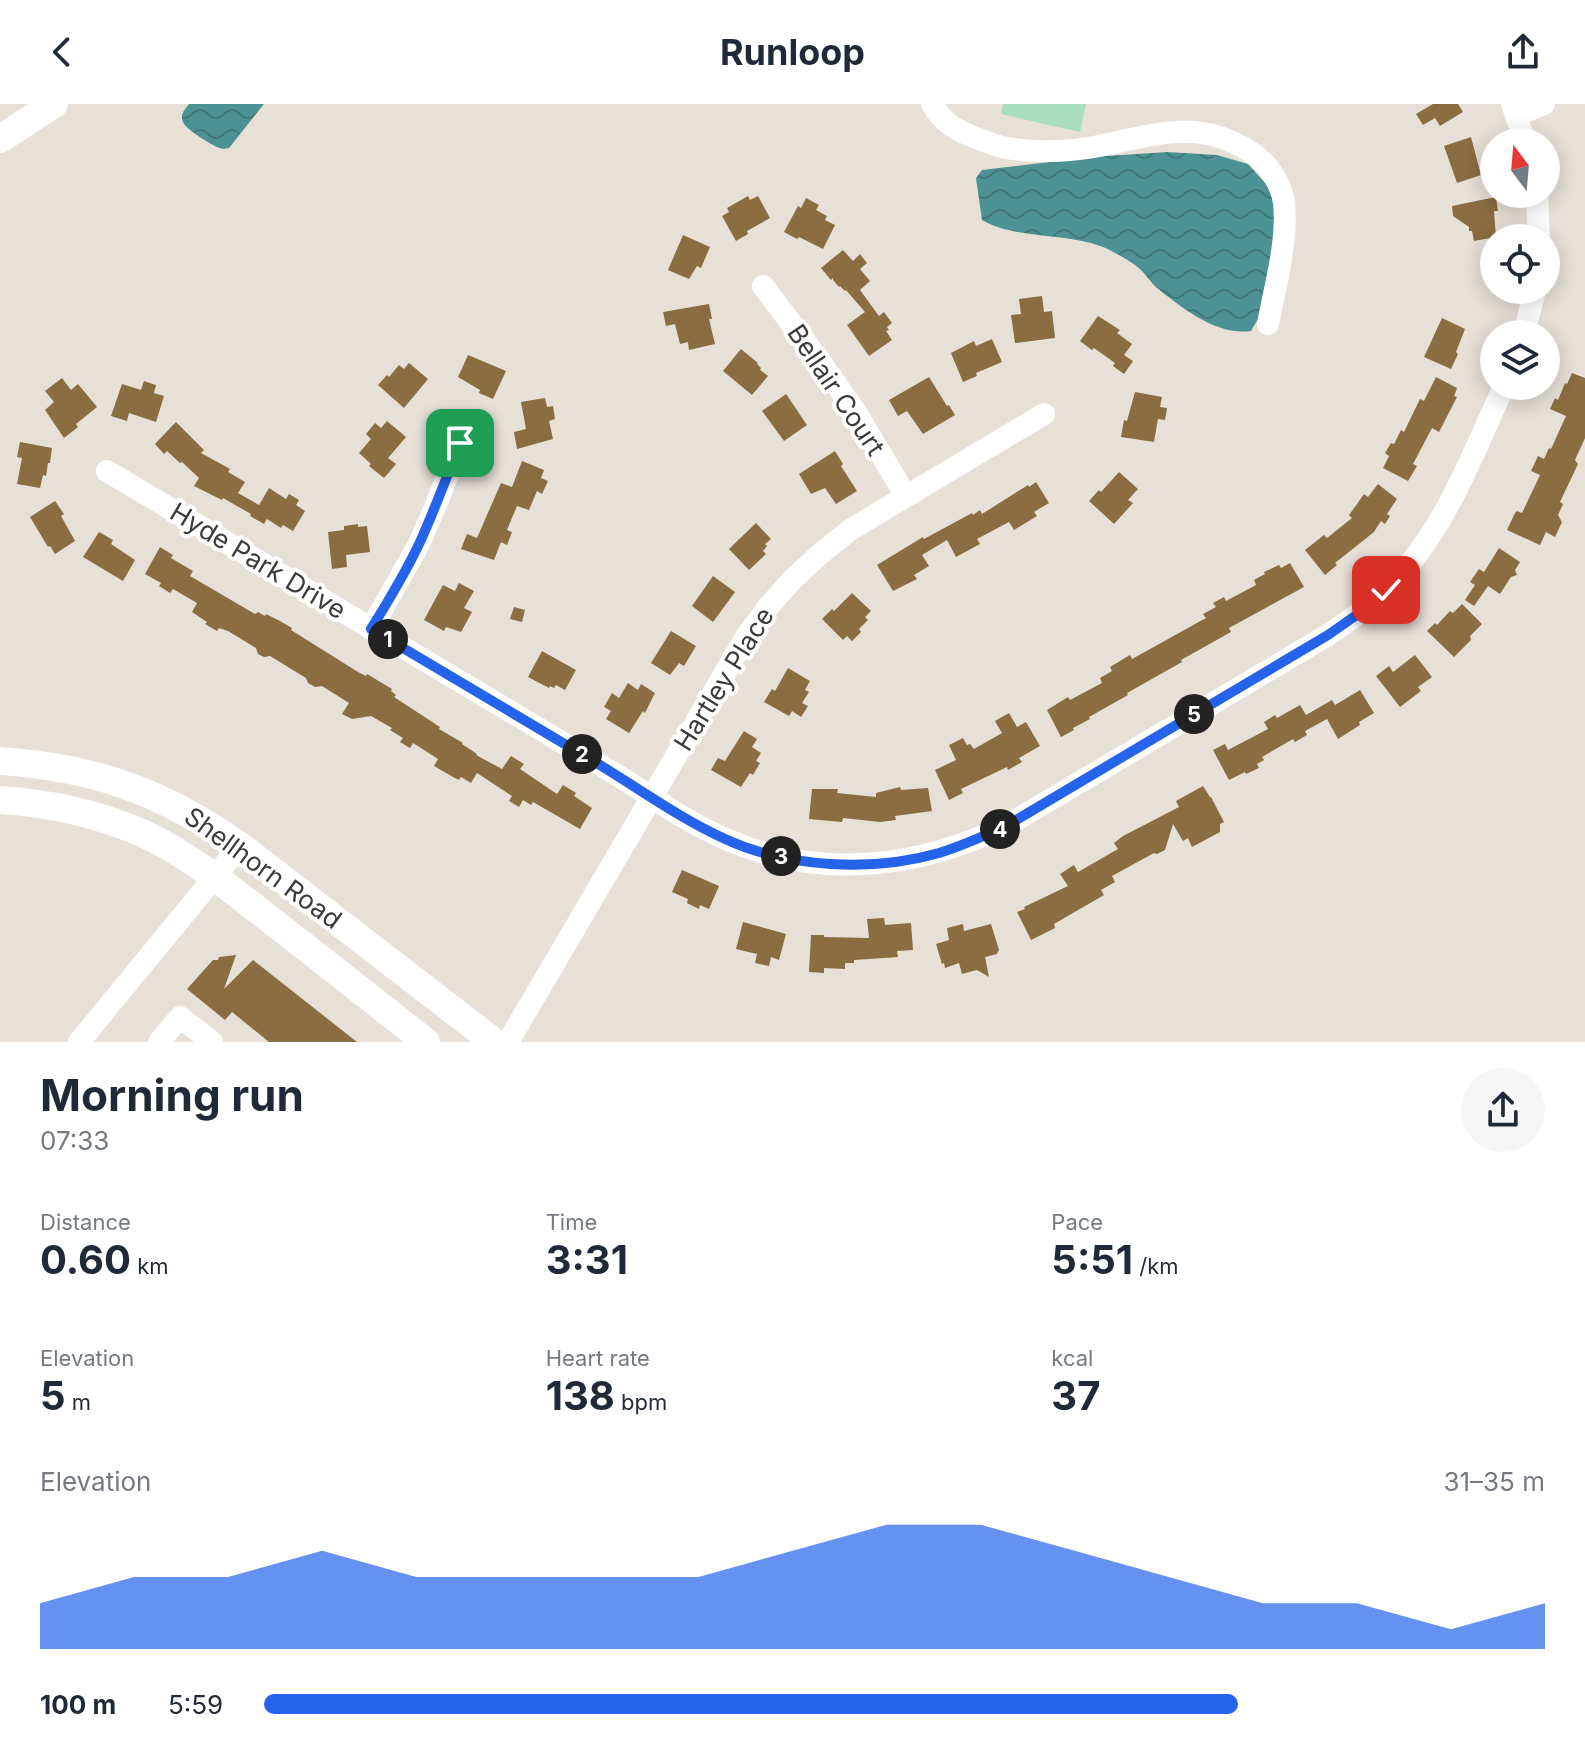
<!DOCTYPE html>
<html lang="en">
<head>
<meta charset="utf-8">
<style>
  :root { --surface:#fff; --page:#f6f6f7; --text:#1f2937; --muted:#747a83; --accent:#2563eb }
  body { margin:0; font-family:Inter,sans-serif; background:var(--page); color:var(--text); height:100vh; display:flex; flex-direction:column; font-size:30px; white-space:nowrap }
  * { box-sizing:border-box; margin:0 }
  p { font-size:26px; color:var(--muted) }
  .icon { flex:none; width:44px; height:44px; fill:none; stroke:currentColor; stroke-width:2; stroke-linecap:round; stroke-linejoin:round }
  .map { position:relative; height:938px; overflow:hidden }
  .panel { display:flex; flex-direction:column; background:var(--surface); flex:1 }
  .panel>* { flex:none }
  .needle { width:52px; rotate:344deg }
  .tools { position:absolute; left:1480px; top:24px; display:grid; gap:16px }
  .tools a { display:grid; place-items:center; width:80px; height:80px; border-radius:50%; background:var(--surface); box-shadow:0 4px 20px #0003; font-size:40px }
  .pin { position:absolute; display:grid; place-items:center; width:68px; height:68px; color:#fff; margin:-34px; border-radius:16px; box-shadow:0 4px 12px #0006 }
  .km { position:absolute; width:40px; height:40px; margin:-20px; border-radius:50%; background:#222; color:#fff; font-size:22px; line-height:40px; text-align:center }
  .round { display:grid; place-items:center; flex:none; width:84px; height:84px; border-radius:42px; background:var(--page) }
  .head { display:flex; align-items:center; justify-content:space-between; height:136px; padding:0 40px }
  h1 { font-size:44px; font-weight:700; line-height:60px }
  .metrics { display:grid; grid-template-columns:repeat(3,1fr); gap:12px; height:136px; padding:8px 40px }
  .metrics div { display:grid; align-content:center }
  .metrics b { font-size:40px; font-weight:700 }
  .metrics small { font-size:22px; font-weight:400 }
  .metrics p { font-size:22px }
  .chart { height:224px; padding:16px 40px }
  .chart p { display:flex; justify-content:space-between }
  .chart svg { width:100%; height:144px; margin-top:8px; fill:var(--accent); opacity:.7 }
  ul { padding:0 40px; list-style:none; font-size:26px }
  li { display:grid; grid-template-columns:128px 96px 1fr; align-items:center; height:60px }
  li i { height:20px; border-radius:10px; background:var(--accent) }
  header { display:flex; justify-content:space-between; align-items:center; height:104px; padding:0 40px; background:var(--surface); font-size:36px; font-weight:700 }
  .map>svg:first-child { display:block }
</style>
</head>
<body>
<header><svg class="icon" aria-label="back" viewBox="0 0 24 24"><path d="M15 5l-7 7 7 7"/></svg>Runloop<svg class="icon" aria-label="share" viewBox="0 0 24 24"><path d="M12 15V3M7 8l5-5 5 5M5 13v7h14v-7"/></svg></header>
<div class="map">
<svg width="1585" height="938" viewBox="0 0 1585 938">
  <defs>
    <pattern id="water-waves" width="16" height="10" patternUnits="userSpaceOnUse" patternTransform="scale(2)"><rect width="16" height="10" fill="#4c9295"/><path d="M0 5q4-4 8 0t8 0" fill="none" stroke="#40787a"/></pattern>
  </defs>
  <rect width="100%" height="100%" fill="#e6e0d7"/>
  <!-- park -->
  <path fill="#aadec0" d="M1003 0H1086L1080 28 1001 10Z"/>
  <!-- water -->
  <path fill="url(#water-waves)" d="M189 0H264L229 44C227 44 225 45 223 45 215 44 185 25 183 18 180 11 184 6 189 0Z
    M1167 48 1217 51 1248 60 1267 81 1277 106 1276 130 1258 215 1251 227C1217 232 1182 204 1157 184 1149 177 1144 167 1135 161 1126 155 1113 147 1103 143 1065 128 1017 136 982 116L976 74 982 66 1091 53Z"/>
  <!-- building -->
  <path fill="#8a6d41" d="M1433 0H1458L1463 8 1440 22 1435 14 1423 21 1416 10Z
    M1471 33 1481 71 1457 79 1444 42Z
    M748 92 750 96 758 92 770 114 747 127 748 130 736 137 722 112 729 108 727 104Z
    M1496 93 1498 107H1494L1496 133 1474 137 1472 127H1469V123L1453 112 1452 102Z
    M806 94 819 101 816 106 827 112 825 116 835 121 823 145 799 133 797 135 784 128 798 102 801 104Z
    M683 131 710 143 701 164 697 162 689 175 668 166Z
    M843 146 853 157 860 150 867 159 860 165 870 177 860 186 879 212 884 208 892 219 887 223 889 226 886 227 892 236 869 252 847 221 865 208 846 186 845 187 840 182 839 183 833 176V174L831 176 821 164Z
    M1042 192 1044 208 1052 207 1055 234 1015 239 1011 211 1021 210 1019 195Z
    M709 200 712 215H709L715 240 689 246 688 238 680 240 675 220 666 222 663 208Z
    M1098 212 1120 226 1117 229 1132 240 1124 251 1133 257 1124 270 1113 262 1115 259 1094 244 1092 246 1080 237Z
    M1442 214 1465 225 1456 248 1458 250 1451 265 1424 253Z
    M992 235 1002 258 976 269 977 272 963 278 951 249 974 237 976 242Z
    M741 245 758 259 757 260 761 264 760 266 768 272 752 291 723 267Z
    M468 251 506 267 493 295 479 289 480 286 458 273Z
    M409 259 428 275 404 304 378 281 387 271 389 273 399 261 404 265Z
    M1572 269 1585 274V334L1575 356 1578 360 1560 398 1563 400 1558 411 1562 418 1555 433 1546 428 1540 441 1507 426 1515 409 1517 407 1522 409 1540 371 1531 367 1538 352 1544 355 1549 344 1551 345 1566 312 1550 305 1555 294 1558 296 1565 279 1567 280Z
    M929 273 947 302 949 301 955 311 923 330 907 307 898 312 889 296Z
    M1436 273 1457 284 1454 292 1457 293 1439 328 1432 324 1413 360 1417 362 1408 377 1383 364 1389 352 1385 349 1391 339 1394 340 1401 326 1404 328 1420 295 1424 297Z
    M62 274 71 286 78 280 97 303 76 320 78 323 64 334 45 306 54 298 45 287Z
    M144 277 156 281 154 289 164 292 156 318 129 309 127 317 111 312 122 280 141 286Z
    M1135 288 1162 293 1160 303 1167 304 1165 316 1158 315 1154 338 1121 333 1124 316 1127 317Z
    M786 290 807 321 784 337 762 307Z
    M545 294 547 303 553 302 555 315 549 317 553 335 517 345 514 328 526 325 521 298Z
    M387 317 406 333 388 354 396 360 384 374 369 362 371 360 359 349 371 335 366 330 375 319 381 324Z
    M176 318 204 346 201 349 230 365 228 368 245 378 238 389 259 401 269 384 286 395 289 390 299 396 296 401 305 407 293 427 283 421 281 424 267 415 264 420 250 412 251 410 223 394 222 396 194 382 199 374 182 358 180 359 167 347 164 350 155 340Z
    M20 338 52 344 50 359H48L46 372 43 371 40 384 17 380 22 354 17 353Z
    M835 347 843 360 841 362 857 387 836 400 825 384 811 390 799 370Z
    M522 357 544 366 541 374 548 377 542 390 537 387 529 406 517 402 507 426 512 428 507 441 501 438 494 456 461 445 467 430 477 434 501 379 512 383Z
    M1119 368 1138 385 1128 396 1133 399 1114 420 1089 397 1099 386 1101 388Z
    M1036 378 1049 399 1034 408 1037 412 1014 426 1009 418 977 435 980 440 956 453 947 436 922 451 929 462 914 471 917 475 893 487 877 461 923 433 924 435 972 409 973 411 980 406 982 410 1028 381 1029 383Z
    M1378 380 1397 395 1387 410 1390 412 1385 420 1381 417 1374 428 1335 459 1337 461 1325 471 1305 446 1324 431 1327 434 1352 414 1349 411 1357 400 1364 390 1368 393Z
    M55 397 64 410 61 412 75 437 55 450 50 442 48 443 30 413Z
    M756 419 771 435 765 440 767 442 763 447 766 450 749 466 729 445Z
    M358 420V423L367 422 370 448 346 451 347 463 332 465 328 428 344 426V422Z
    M99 428 113 436 111 440 135 456 123 477 83 453Z
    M160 443 173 451 171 454 193 467 190 472 255 510 258 508 265 512 266 510 280 517 292 524 291 526 358 568 366 572 367 570 392 585 391 587 396 591 394 593 440 623 439 625 463 639 462 640 477 650 476 651 502 665 511 652 524 660 520 665 557 690 563 681 576 689 574 692 592 704 580 725 533 698 531 701 523 696 519 703 509 697 512 692 477 669 471 679 461 673 459 676 453 673 434 662 438 655 413 639 410 644 400 638 403 634 390 626 392 624 371 612 352 615 342 610 349 599 322 582 315 583 308 579 306 574 270 552 264 553 258 550 256 544 228 527 219 524 217 527 205 520 207 518 192 508 197 499 173 485 170 489 159 482 161 479 145 470Z
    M1499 444 1520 458 1515 466 1517 471 1511 473 1500 490 1488 482 1474 502 1465 496 1475 481 1470 478 1479 465 1484 468Z
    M1290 459 1304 483 1229 524 1231 528 1181 556 1182 558 1127 589 1128 591 1089 613 1090 615 1073 624 1074 626 1061 633 1047 606 1068 593 1070 596 1102 579 1100 574 1112 567 1110 563 1130 551 1132 555 1206 514 1203 510 1216 503 1213 499 1224 493 1226 497 1256 481 1254 476 1265 470 1264 468 1279 461 1281 464Z
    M713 472 735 488 713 518 692 502Z
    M459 479 474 487 464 504 472 508 461 528 446 523 444 527 424 516 443 481 455 487Z
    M852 489 871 507 865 513 868 516 859 525 861 528 852 537 847 532 843 536 822 515 832 505 834 507Z
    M1462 500 1482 520 1470 532 1471 536 1454 553 1427 527 1435 519 1437 521 1450 507 1453 509Z
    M514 503 525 506 522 518 510 515Z
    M671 527 696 542 684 562 679 559 670 571 651 559Z
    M542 547 576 566 565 586 556 581 554 584 550 582 549 584 528 573Z
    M1415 551 1432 573 1418 583 1421 587 1400 603 1376 572 1389 562 1393 568Z
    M788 564 810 577 805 586 809 588 802 599 808 602 801 613 792 607 789 612 764 598 772 585 775 587Z
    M628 579 638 586 641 580 655 589 645 609 643 607 629 629 606 615 611 607 604 603 612 589 619 594Z
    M1360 586 1374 609 1359 618 1360 621 1338 635 1327 615 1305 627 1307 631 1295 638 1293 635 1262 653 1264 656 1257 660 1259 664 1246 670 1245 668 1229 676 1213 646 1225 640 1228 646 1268 625 1264 618 1275 611 1277 614 1300 601 1306 611 1332 596 1335 601Z
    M1009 609 1017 623 1026 618 1040 642 1019 654 1022 658 1008 666 1007 663 961 685 963 689 949 696 935 666 956 656 949 641 963 634 967 641 970 640 974 645 1002 629 995 617Z
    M744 627 757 635 752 643 761 649 756 657 760 659 753 671 750 669 741 683 711 666 718 654 725 657Z
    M1203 682 1210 693H1211L1224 718 1220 720V728L1192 743 1188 734 1183 737 1173 720 1165 746 1157 750 1154 749 1112 772 1115 778 1101 786 1104 791 1054 820 1055 824 1031 836 1017 808 1025 805 1024 803 1068 782 1060 770 1074 761 1078 768 1118 745 1114 739 1123 732 1179 703 1176 697Z
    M900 683 901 686 928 684 932 707 895 712 896 716 880 718 843 714 842 718 809 715 812 685H838L837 689 876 693V689Z
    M682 766 719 782 709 805 700 801 699 805 687 799 688 795 672 788Z
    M884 814 885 821 911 819 913 846 897 847 898 853 854 856V859H845V865L824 864V869L809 868 811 831H824V833L869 834 867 815Z
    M743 818 786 830 779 856 771 853 769 862 755 859 757 850 736 845Z
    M963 820 964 827 991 820 999 846 997 850 985 853 989 873 977 866 962 870 959 859 945 864 944 859 942 860 936 840 949 836 947 824Z
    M236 851 224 885 253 856 357 938H269L232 908 225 916 187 885 213 856H218L219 853Z"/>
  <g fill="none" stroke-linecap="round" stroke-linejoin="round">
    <!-- minor -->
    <path stroke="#fff" stroke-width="22" d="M932 0C944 21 958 27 979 35 987 38 995 41 1002 43 1030 49 1066 48 1094 43 1152 32 1198 12 1252 49 1268 59 1282 81 1284 99 1288 137 1275 183 1268 220
      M1512 0 1525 38
      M1517 11 1544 0
      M1537 90 1539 134
      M763 182 822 260 855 307 906 392
      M1524 230 1535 186
      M107 367 622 674C656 696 690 720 728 736 821 776 917 764 1006 722L1328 531C1349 517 1369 503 1387 485 1444 429 1471 354 1504 282
      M371 525 419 440 438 396 460 339
      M79 938 240 742
      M159 938 180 913 212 938
      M508 938 746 533 768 503 792 476 819 451 850 426 1044 310"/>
    <!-- major -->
    <path stroke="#fff" stroke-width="28" d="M0 35 54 0
      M0 657C94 663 163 688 240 742L494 938
      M0 696C48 699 98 710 142 729 188 750 228 783 268 814 321 855 374 897 426 938"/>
  </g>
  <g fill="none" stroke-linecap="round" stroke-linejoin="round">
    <!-- route casing -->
    <g stroke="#fff" stroke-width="16">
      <path id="route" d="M460 339C447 372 435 405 420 438 406 468 389 496 371 525 446 569 520 614 595 658 638 684 679 714 725 735 788 764 873 768 939 749 962 742 984 732 1006 722L1328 531 1358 510 1386 486"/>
    </g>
    <!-- route -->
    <use href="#route" stroke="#2563eb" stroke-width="10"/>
  </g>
  <g text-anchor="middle" stroke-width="8" stroke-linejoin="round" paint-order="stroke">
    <!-- street labels -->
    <g font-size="26" fill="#3d3b37" stroke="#fff">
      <text transform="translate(836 286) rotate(56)" y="9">Bellair Court</text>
      <text transform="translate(258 457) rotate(31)" y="9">Hyde Park Drive</text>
      <text transform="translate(724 575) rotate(-58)" y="9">Hartley Place</text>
      <text transform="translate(263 764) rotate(36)" y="9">Shellhorn Road</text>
    </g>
  </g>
</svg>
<div class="tools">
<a><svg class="needle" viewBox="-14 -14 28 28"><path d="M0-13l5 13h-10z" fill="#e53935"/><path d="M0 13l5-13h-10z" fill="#747a83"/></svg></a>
<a><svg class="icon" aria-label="locate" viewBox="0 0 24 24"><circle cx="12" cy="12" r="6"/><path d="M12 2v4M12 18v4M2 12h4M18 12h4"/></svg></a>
<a><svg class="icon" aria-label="layers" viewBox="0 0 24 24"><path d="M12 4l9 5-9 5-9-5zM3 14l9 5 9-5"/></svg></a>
</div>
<div class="pin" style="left:460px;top:339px;background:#1e9e55"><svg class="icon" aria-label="arrive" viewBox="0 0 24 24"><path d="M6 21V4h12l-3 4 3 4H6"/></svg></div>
<div class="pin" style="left:1386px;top:486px;background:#d93025"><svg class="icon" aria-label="check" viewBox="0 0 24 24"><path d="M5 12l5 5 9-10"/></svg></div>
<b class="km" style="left:388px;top:535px">1</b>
<b class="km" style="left:582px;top:650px">2</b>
<b class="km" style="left:781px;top:752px">3</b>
<b class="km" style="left:1000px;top:725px">4</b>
<b class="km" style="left:1194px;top:610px">5</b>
</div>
<section class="panel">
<div class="head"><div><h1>Morning run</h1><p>07:33</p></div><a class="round"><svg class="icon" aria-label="share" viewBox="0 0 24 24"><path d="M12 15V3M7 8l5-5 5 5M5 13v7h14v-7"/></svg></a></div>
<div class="metrics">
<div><p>Distance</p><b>0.60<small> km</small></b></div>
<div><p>Time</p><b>3:31</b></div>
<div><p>Pace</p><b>5:51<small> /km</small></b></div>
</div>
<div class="metrics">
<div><p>Elevation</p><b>5<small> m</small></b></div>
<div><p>Heart rate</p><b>138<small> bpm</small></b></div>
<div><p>kcal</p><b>37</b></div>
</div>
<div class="chart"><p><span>Elevation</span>31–35 m</p>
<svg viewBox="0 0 160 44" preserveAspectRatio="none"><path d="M0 44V30L10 22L20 22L30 14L40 22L50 22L60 22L70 22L80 14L90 6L100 6L110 14L120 22L130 30L140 30L150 38L160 30V44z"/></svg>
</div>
<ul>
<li><b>100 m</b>5:59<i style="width:76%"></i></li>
</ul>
</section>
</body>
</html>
